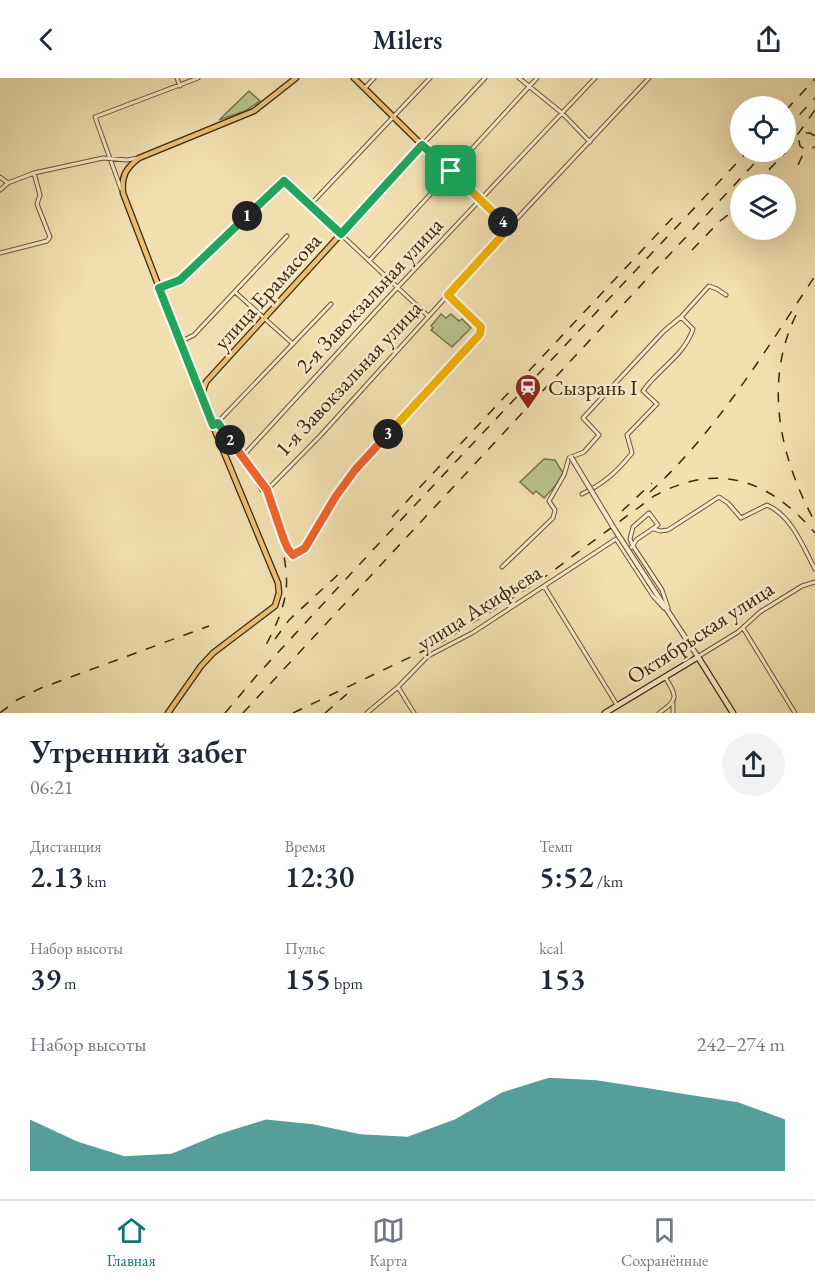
<!DOCTYPE html>
<html lang="ru">
<head>
<meta charset="utf-8">
<style>
  :root { --surface:#fff; --page:#f2f2f3; --text:#1f2937; --muted:#747a83; --line:#e0e1e3; --accent:#0f766e }
  body { margin:0; font-family:"EB Garamond",serif; background:var(--page); color:var(--text); height:100vh; display:flex; flex-direction:column; font-size:22px; white-space:nowrap }
  * { box-sizing:border-box; margin:0 }
  p { font-size:20px; color:var(--muted) }
  .icon { flex:none; width:33px; height:33px; fill:none; stroke:currentColor; stroke-width:2; stroke-linecap:round; stroke-linejoin:round }
  .map { position:relative; height:635px; overflow:hidden }
  .drawer { display:flex; flex-direction:column; background:var(--surface); flex:1 }
  .drawer>* { flex:none }
  .controls { position:absolute; left:730px; top:18px; display:grid; gap:12px }
  .controls a { display:grid; place-items:center; width:66px; height:66px; border-radius:50%; background:var(--surface); box-shadow:0 6px 24px #0002; font-size:30px }
  .pin { position:absolute; display:grid; place-items:center; width:51px; height:51px; color:#fff; margin:-26px; border-radius:12px; box-shadow:0 3px 9px #0006 }
  .km { position:absolute; width:30px; height:30px; margin:-15px; border-radius:50%; background:#222; color:#fff; font-size:16px; line-height:30px; text-align:center }
  .round { display:grid; place-items:center; flex:none; width:63px; height:63px; border-radius:32px; background:var(--page) }
  .headline { display:flex; align-items:center; justify-content:space-between; height:102px; padding:0 30px }
  h1 { font-size:33px; font-weight:600; line-height:45px }
  .metrics { display:grid; grid-template-columns:repeat(3,1fr); gap:9px; height:102px; padding:6px 30px }
  .metrics div { display:grid; align-content:center }
  .metrics b { font-size:30px; font-weight:600 }
  .metrics small { font-size:16px; font-weight:400 }
  .metrics p { font-size:16px }
  .chart { height:168px; padding:12px 30px }
  .chart p { display:flex; justify-content:space-between }
  .chart svg { width:100%; height:108px; margin-top:6px; fill:var(--accent); opacity:.7 }
  header { display:flex; justify-content:space-between; align-items:center; height:78px; padding:0 30px; background:var(--surface); font-size:27px; font-weight:600 }
  .tabs { display:flex; justify-content:space-around; align-items:center; height:84px; border-top:2px solid var(--line); background:var(--surface); font-size:16px; color:var(--muted) }
  .tabs a { display:grid; justify-items:center; gap:3px }
  .tabs .current { color:var(--accent) }
  .map>svg:first-child { display:block }
</style>
</head>
<body>
<header><svg class="icon" aria-label="back" viewBox="0 0 24 24"><path d="M15 5l-7 7 7 7"/></svg>Milers<svg class="icon" aria-label="share" viewBox="0 0 24 24"><path d="M12 15V3M7 8l5-5 5 5M5 13v7h14v-7"/></svg></header>
<div class="map">
<svg width="815" height="635" viewBox="0 0 815 635">
  <rect width="100%" height="100%" fill="#f2e0b1"/>
  <filter id="stains"><feTurbulence type="fractalNoise" baseFrequency=".00333" numOctaves="4"/><feColorMatrix values="0 0 0 0 .2 0 0 0 0 .09 0 0 0 0 .02 0 0 0 .5 -.17"/></filter>
  <radialGradient id="worn" r=".72"><stop offset=".6" stop-color="#630" stop-opacity="0"/><stop offset="1" stop-color="#630" stop-opacity=".3"/></radialGradient>
  <!-- green -->
  <path fill="#b8c38e" stroke="#79754c" stroke-width="1.5" d="M249 13 260 23 245 33 219 42Z
    M441 236 446 240 451 236 459 243 462 241 471 250 452 269 431 252 433 250 431 248Z
    M544 381 555 382 563 395 555 408 544 420 536 413 533 416 520 404Z"/>
  <g fill="none" stroke-linecap="round" stroke-linejoin="round">
    <!-- minor casing -->
    <g stroke="#685534" stroke-width="5">
      <path id="minor" d="M177 0 180 8
        M485 0 422 67 509 150
        M519 0 562 35 590 64
        M365 10 374 0
        M0 99 8 105
        M121 111 95 39 198 0
        M0 112 8 105 34 95 103 80 127 82 138 80
        M310 127 430 0
        M0 175 47 163 50 159 37 126 40 117 34 95
        M369 183 537 0
        M159 210 180 202 284 103 428 238
        M235 214 293 266
        M180 264 194 257 287 158
        M218 345 267 412 288 471 291 477C309 476 327 432 337 417 377 358 434 311 480 256L481 249 448 217
        M216 346 331 226
        M243 378 397 210 595 0
        M267 412 320 358 525 132 649 0
        M582 416C603 406 617 394 632 375L627 357 657 326 643 313C658 291 684 278 693 251L681 239
        M654 451 660 453 668 452 719 419 728 425 741 440 767 427C792 438 803 469 815 491
        M628 472 633 468 630 461 633 449 649 435 658 447 636 462 633 468 662 512 668 530
        M502 489 553 440 555 432 549 423 564 397 569 380 584 374 599 357 583 340 664 253 681 239 709 208 717 211 726 217
        M544 508 617 627
        M743 550 795 635
        M699 578 738 554 760 534 802 508 815 504
        M398 609 414 635
        M673 626V635
        M367 635 398 609 428 578 472 555 616 461 653 518 664 530
        M659 635C679 622 677 618 665 599"/>
    </g>
    <!-- tertiary casing -->
    <g stroke="#685534" stroke-width="6">
      <path id="tertiary" d="M656 515 698 579"/>
    </g>
    <!-- secondary casing -->
    <g stroke="#3a270a" stroke-width="7">
      <path id="secondary" d="M605 635 698 579 733 635"/>
    </g>
    <!-- primary casing -->
    <g stroke="#3a270a" stroke-width="7">
      <path id="primary" d="M202 316 206 304 422 67 354 0
        M168 635 201 588 213 575 275 528 279 515 278 505 201 319 123 115C121 98 126 90 139 80L254 33 296 0"/>
    </g>
    <!-- minor -->
    <use href="#minor" stroke="#f7ebcc" stroke-width="3"/>
    <!-- tertiary -->
    <use href="#tertiary" stroke="#f7ebcc" stroke-width="4"/>
    <!-- secondary -->
    <use href="#secondary" stroke="#f7ebcc" stroke-width="4.5"/>
    <!-- primary -->
    <use href="#primary" stroke="#e9c078" stroke-width="4.5"/>
    <!-- rail -->
    <path stroke="#3a270a" stroke-width="1.5" stroke-dasharray="10 10" stroke-linecap="butt" d="M786 32 815 1
      M786 51 815 20
      M815 58 810 55H805L799 63 800 68 806 72 815 69
      M786 73 815 32
      M798 87 805 72
      M755 106 786 74
      M692 172 720 143 741 127
      M796 237C763 305 780 380 815 444
      M222 356C250 394 276 430 284 478 286 491 288 506 285 519 281 539 271 557 262 575
      M650 414C717 353 765 273 815 198
      M622 433 652 405
      M392 439 677 135
      M275 561 289 542 342 493
      M0 635 17 622 41 610 209 548
      M225 635 258 596 384 460 747 74
      M243 635 765 74
      M293 635 442 564 538 504 654 418C718 383 770 402 815 455
      M325 635 347 616"/>
    <!-- tertiary-bridge casing -->
    <g stroke="#685534" stroke-width="6" stroke-linecap="butt">
      <path id="tertiary-bridge" d="M571 379 615 452 656 515"/>
    </g>
    <!-- tertiary-bridge -->
    <use href="#tertiary-bridge" stroke="#f7ebcc" stroke-width="4"/>
  </g>
  <g fill="none" stroke-linecap="round" stroke-linejoin="round">
    <!-- split-1 casing -->
    <g stroke="#fff" stroke-width="12">
      <path id="split-1" d="M247 138 284 103 341 156 422 67 451 93"/>
    </g>
    <!-- split-2 casing -->
    <g stroke="#fff" stroke-width="12">
      <path id="split-2" d="M230 362 218 345 213 347 159 210 180 202 247 138"/>
    </g>
    <!-- split-3 casing -->
    <g stroke="#fff" stroke-width="12">
      <path id="split-3" d="M230 362 267 412 284 462 288 471 293 477 305 470 336 418 355 392 388 356"/>
    </g>
    <!-- split-4 casing -->
    <g stroke="#fff" stroke-width="12">
      <path id="split-4" d="M388 356 480 256 481 249 448 217 509 150 503 144"/>
    </g>
    <!-- split-5 casing -->
    <g stroke="#fff" stroke-width="12">
      <path id="split-5" d="M451 93 503 144"/>
    </g>
    <!-- split-1 -->
    <use href="#split-1" stroke="#22a559" stroke-width="8"/>
    <!-- split-2 -->
    <use href="#split-2" stroke="#22a559" stroke-width="8"/>
    <!-- split-3 -->
    <use href="#split-3" stroke="#f0652b" stroke-width="8"/>
    <!-- split-4 -->
    <use href="#split-4" stroke="#f5b400" stroke-width="8"/>
    <!-- split-5 -->
    <use href="#split-5" stroke="#f5b400" stroke-width="8"/>
  </g>
  <!-- icons -->
  <defs>
    <g id="station-pin" transform="scale(1.35)"><path d="M0 17L-7.5 6A9.5 9.5 0 1 1 7.5 6Z" fill="#8f2418" stroke="#f7ebcc"/><path d="M-3-6H3Q5-6 5-4V2Q5 4 3 4L4.5 6H3L1.5 4h-3L-3 6H-4.5L-3 4Q-5 4-5 2V-4Q-5-6-3-6ZM-3.5-4v3h7v-3ZM-3.5 1v1.5H-2V1ZM2 1v1.5H3.5V1Z" fill="#fff"/></g>
  </defs>
  <g fill-rule="evenodd">
    <use href="#station-pin" x="528" y="309"/>
  </g>
  <g text-anchor="middle" stroke-width="5" stroke-linejoin="round" paint-order="stroke">
    <!-- street labels -->
    <g font-size="22" fill="#3a270a" stroke="#f7ebcc">
      <text transform="translate(267 213) rotate(-48)" y="8">улица Ерамасова</text>
      <text transform="translate(369 217) rotate(-47)" y="8">2-я Завокзальная улица</text>
      <text transform="translate(348 300) rotate(-47)" y="8">1-я Завокзальная улица</text>
      <text transform="translate(479 529) rotate(-32)" y="8">улица Акифьева</text>
      <text transform="translate(700 554) rotate(-33)" y="8">Октябрьская улица</text>
    </g>
    <!-- poi labels -->
    <g font-size="22" fill="#3a270a" stroke="#f7ebcc" text-anchor="start">
      <text x="548" y="317">Сызрань I</text>
    </g>
  </g>
  <rect width="100%" height="100%" filter="url(#stains)"/>
  <rect width="100%" height="100%" fill="url(#worn)"/>
</svg>
<div class="controls">
<a><svg class="icon" aria-label="locate" viewBox="0 0 24 24"><circle cx="12" cy="12" r="6"/><path d="M12 2v4M12 18v4M2 12h4M18 12h4"/></svg></a>
<a><svg class="icon" aria-label="layers" viewBox="0 0 24 24"><path d="M12 4l9 5-9 5-9-5zM3 14l9 5 9-5"/></svg></a>
</div>
<div class="pin" style="left:451px;top:93px;background:#1e9e55"><svg class="icon" aria-label="arrive" viewBox="0 0 24 24"><path d="M6 21V4h12l-3 4 3 4H6"/></svg></div>
<b class="km" style="left:247px;top:138px">1</b>
<b class="km" style="left:230px;top:362px">2</b>
<b class="km" style="left:388px;top:356px">3</b>
<b class="km" style="left:503px;top:144px">4</b>
</div>
<section class="drawer">
<div class="headline"><div><h1>Утренний забег</h1><p>06:21</p></div><a class="round"><svg class="icon" aria-label="share" viewBox="0 0 24 24"><path d="M12 15V3M7 8l5-5 5 5M5 13v7h14v-7"/></svg></a></div>
<div class="metrics">
<div><p>Дистанция</p><b>2.13<small> km</small></b></div>
<div><p>Время</p><b>12:30</b></div>
<div><p>Темп</p><b>5:52<small> /km</small></b></div>
</div>
<div class="metrics">
<div><p>Набор высоты</p><b>39<small> m</small></b></div>
<div><p>Пульс</p><b>155<small> bpm</small></b></div>
<div><p>kcal</p><b>153</b></div>
</div>
<div class="chart"><p><span>Набор высоты</span>242–274 m</p>
<svg viewBox="0 0 160 44" preserveAspectRatio="none"><path d="M0 44V23L10 32L20 38L30 37L40 29L50 23L60 25L70 29L80 30L90 23L100 12L110 6L120 7L130 10L140 13L150 16L160 23V44z"/></svg>
</div>
</section>
<nav class="tabs">
<a class="current"><svg class="icon" aria-label="home" viewBox="0 0 24 24"><path d="M3 11l9-7 9 7M6 9v11h12V9"/></svg>Главная</a>
<a><svg class="icon" aria-label="map" viewBox="0 0 24 24"><path d="M3 6l6-2 6 2 6-2v14l-6 2-6-2-6 2zM9 4v14M15 6v14"/></svg>Карта</a>
<a><svg class="icon" aria-label="saved" viewBox="0 0 24 24"><path d="M7 4h10v16l-5-4-5 4z"/></svg>Сохранённые</a>
</nav>
</body>
</html>
